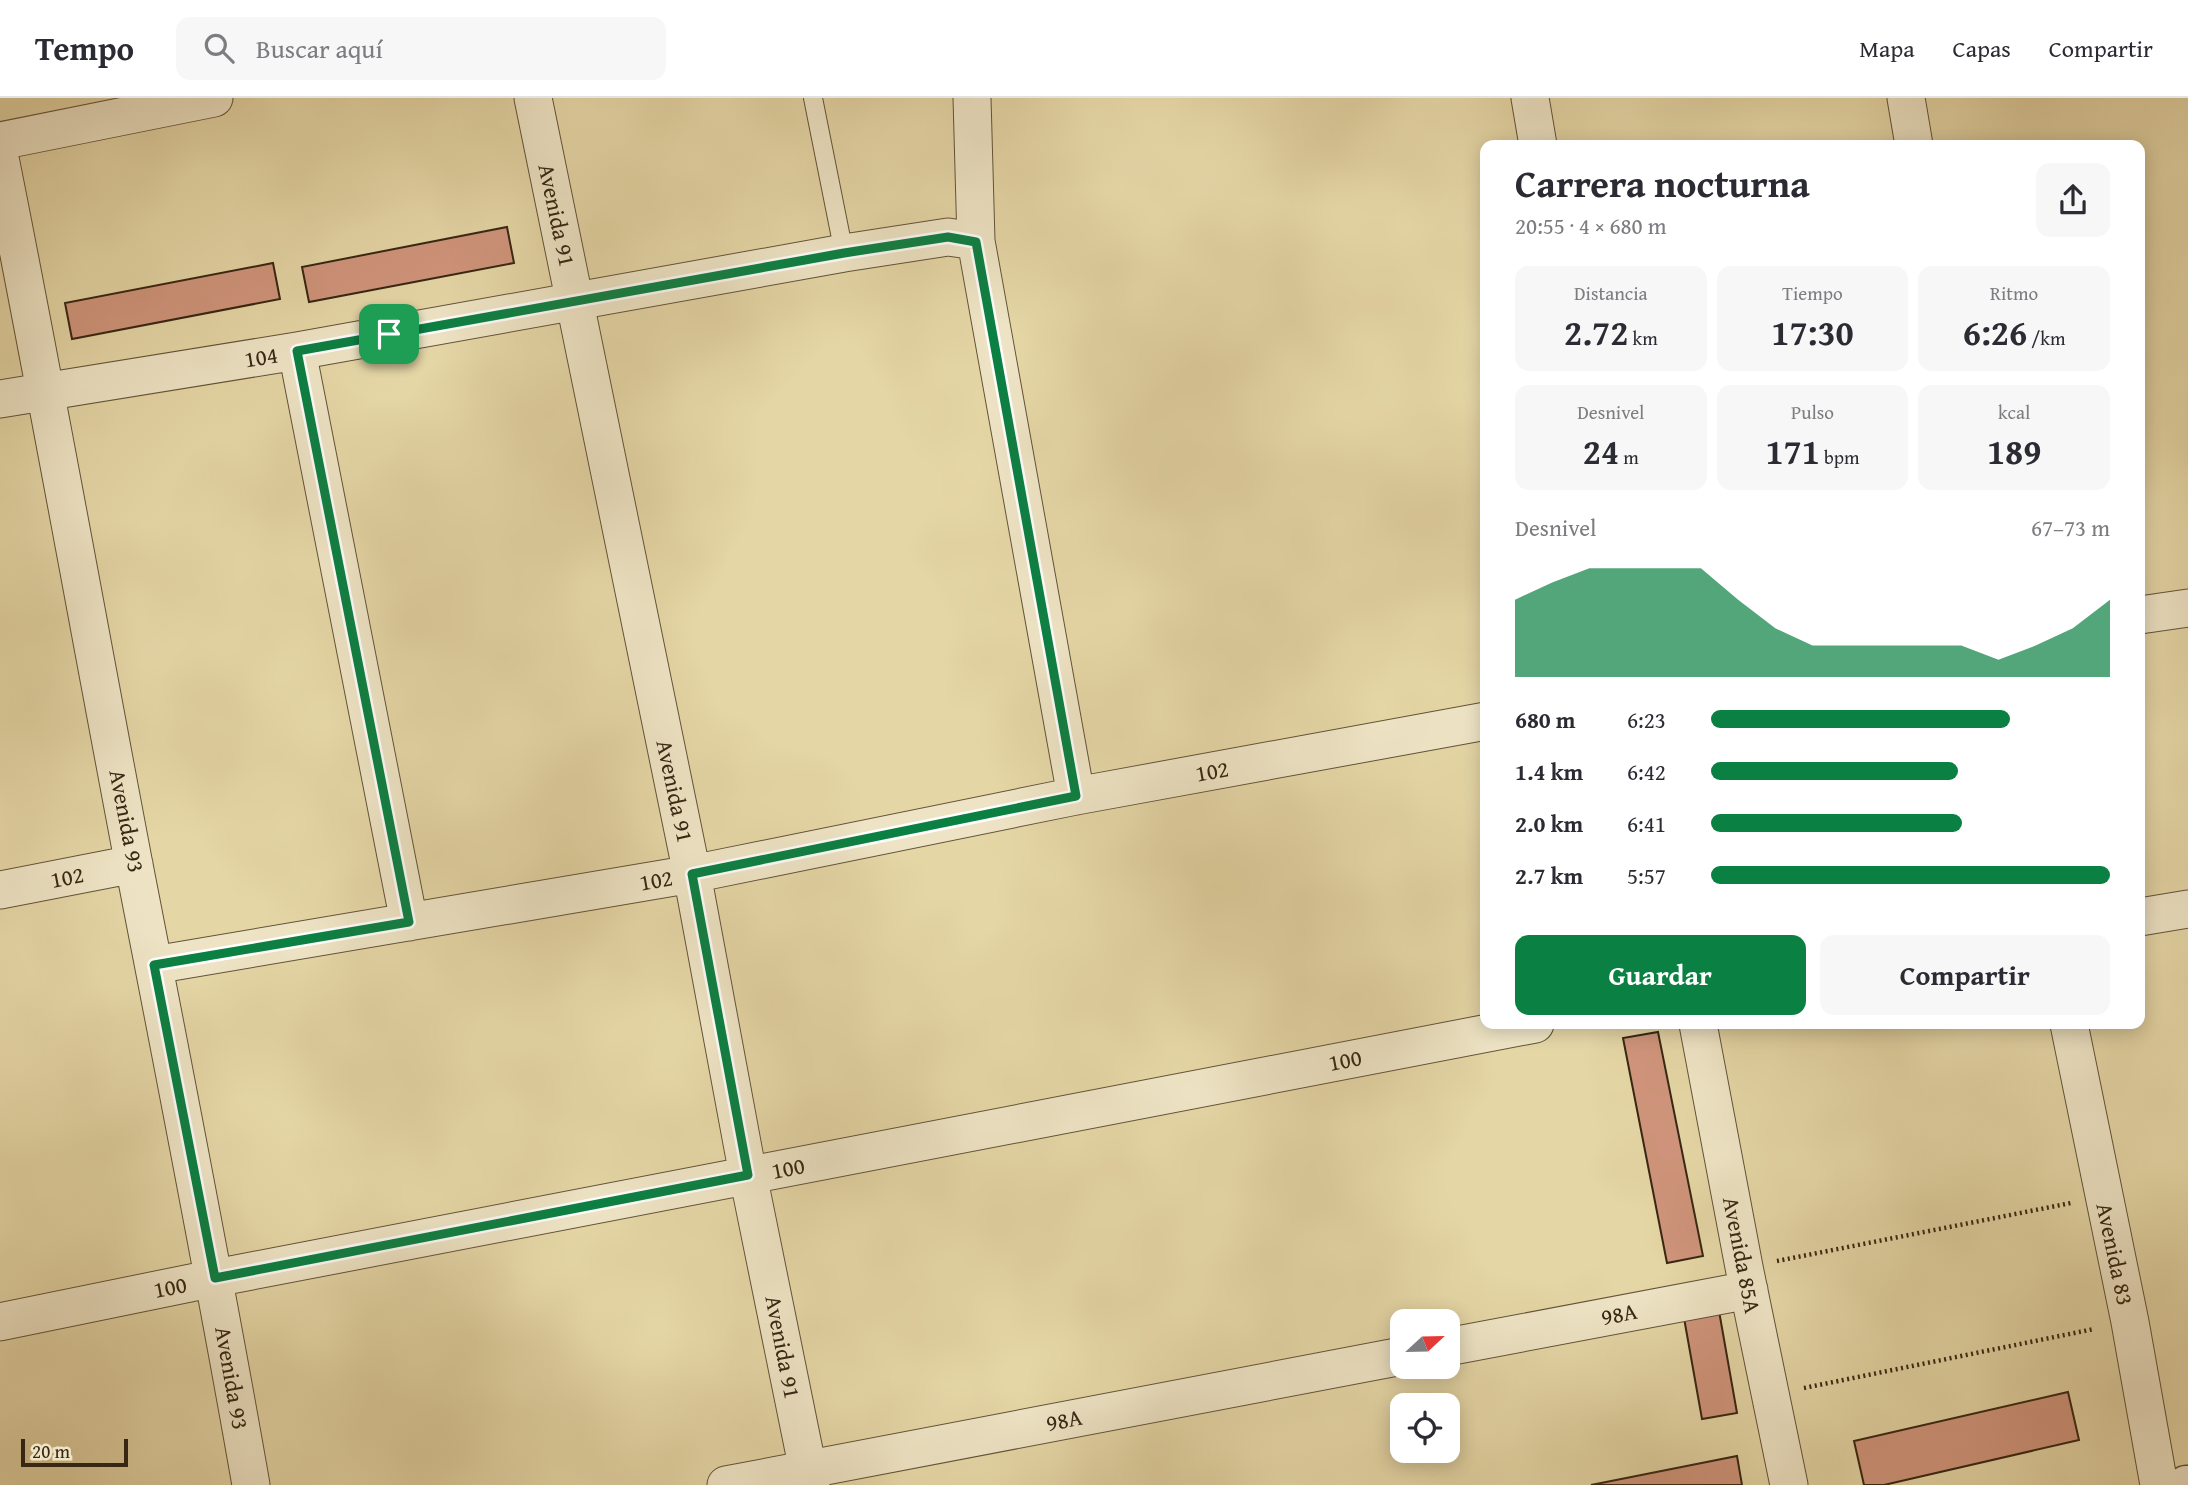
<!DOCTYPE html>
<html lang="es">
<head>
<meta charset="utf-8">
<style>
  :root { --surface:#fff; --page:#f7f7f7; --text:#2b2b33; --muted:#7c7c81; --line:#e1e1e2; --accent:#0b8043 }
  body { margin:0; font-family:"Gentium Book Plus",serif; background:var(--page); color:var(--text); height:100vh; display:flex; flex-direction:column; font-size:26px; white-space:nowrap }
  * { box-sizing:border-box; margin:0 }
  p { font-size:23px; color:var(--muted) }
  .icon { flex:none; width:38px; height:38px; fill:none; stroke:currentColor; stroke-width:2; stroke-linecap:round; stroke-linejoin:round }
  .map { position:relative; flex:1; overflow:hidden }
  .side { position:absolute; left:1480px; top:42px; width:665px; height:889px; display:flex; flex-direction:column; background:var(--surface); border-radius:14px; box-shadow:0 4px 18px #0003 }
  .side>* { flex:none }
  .needle { width:46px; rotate:68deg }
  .fabs { position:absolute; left:1390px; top:1211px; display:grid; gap:14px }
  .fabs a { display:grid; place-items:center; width:70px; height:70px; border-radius:14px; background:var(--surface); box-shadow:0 4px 18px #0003; font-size:35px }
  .scale { position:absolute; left:21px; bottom:18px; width:107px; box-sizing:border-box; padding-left:7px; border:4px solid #372713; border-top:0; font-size:19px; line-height:24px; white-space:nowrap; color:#372713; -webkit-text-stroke:5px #eee4c5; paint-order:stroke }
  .pin { position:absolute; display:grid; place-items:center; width:60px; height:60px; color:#fff; margin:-30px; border-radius:14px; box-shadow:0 4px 10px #0006 }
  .round { display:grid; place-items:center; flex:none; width:74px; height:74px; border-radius:14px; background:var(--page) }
  .headline { display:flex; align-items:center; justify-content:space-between; height:119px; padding:0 35px }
  h1 { font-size:38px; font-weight:800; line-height:52px }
  .figures { display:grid; grid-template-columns:repeat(3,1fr); gap:10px; height:119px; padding:7px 35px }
  .figures div { display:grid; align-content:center; border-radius:14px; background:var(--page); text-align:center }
  .figures b { font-size:35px; font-weight:800 }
  .figures small { font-size:19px; font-weight:400 }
  .figures p { font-size:19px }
  .chart { height:196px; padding:14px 35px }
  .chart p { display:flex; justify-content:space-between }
  .chart svg { width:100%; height:126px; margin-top:7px; fill:var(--accent); opacity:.7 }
  .action { display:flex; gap:14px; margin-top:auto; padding:14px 35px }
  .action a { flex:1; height:80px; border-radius:14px; background:var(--accent); color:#fff; font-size:28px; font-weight:800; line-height:80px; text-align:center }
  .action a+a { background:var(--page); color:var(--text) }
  ul { padding:0 35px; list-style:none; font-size:23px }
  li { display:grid; grid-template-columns:112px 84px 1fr; align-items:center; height:52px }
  li i { height:18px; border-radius:9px; background:var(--accent) }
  header { display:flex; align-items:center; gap:42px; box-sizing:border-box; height:98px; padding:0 35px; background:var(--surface); border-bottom:2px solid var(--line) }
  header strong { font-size:33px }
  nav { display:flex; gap:38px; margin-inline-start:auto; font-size:24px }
  .search { width:490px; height:63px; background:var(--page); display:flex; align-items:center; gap:18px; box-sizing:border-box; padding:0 24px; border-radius:14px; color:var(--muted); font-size:26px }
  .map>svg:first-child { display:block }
</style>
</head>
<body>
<header>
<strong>Tempo</strong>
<div class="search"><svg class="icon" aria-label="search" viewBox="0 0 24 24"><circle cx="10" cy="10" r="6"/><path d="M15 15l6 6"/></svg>Buscar aquí</div>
<nav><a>Mapa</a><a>Capas</a><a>Compartir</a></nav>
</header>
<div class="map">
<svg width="2188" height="1387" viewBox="0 0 2188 1387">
  <rect width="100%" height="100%" fill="#e5d6a6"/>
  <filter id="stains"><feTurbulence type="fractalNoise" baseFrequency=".00286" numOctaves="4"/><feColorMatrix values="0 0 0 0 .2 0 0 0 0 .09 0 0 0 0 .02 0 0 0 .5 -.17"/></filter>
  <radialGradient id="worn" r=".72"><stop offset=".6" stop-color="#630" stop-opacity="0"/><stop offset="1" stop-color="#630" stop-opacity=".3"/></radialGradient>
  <!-- building -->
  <path fill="#d0957c" stroke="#372713" stroke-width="2" d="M507 129 514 165 309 204 302 169Z
    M273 165 280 201 72 241 65 205Z
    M1658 934 1703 1158 1667 1165 1623 940Z
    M1719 1213 1737 1315 1702 1321 1684 1220Z
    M2068 1294 2079 1342 1884 1387H1864L1854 1343Z
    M1737 1358 1742 1387H1591Z"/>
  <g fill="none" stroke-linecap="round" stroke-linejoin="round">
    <!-- service casing -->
    <g stroke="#625338" stroke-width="20">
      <path id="service" d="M813 0 844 155"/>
    </g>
    <!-- minor casing -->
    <g stroke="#625338" stroke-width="39">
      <path id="minor" d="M533 0 692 776 748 1077 811 1387
        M972 0 976 143 1076 698
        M1530 0 1538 47
        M1906 0 1914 47
        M0 43 214 0
        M0 60C47 295 89 531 134 767 174 973 215 1180 251 1387
        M297 253 409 824
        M0 301 297 253 844 155 948 139 976 143
        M2140 517 2188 510
        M0 792 134 766
        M2140 819 2188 811
        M154 867 692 776 1076 698 1486 623
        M1698 926 1744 1169 1789 1387
        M2069 926 2130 1224 2159 1387
        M0 1224 215 1180 1535 926
        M1447 1249 1749 1192
        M726 1387 1402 1258"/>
    </g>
    <!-- tertiary casing -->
    <g stroke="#625338" stroke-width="41">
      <path id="tertiary" d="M2186 1387H2188"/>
    </g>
    <!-- path -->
    <path stroke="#372713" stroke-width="4.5" stroke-dasharray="2 3.5" stroke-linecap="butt" d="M1777 1163 2071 1105
      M1804 1290 2094 1231"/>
    <!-- service -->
    <use href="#service" stroke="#eee4c5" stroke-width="18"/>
    <!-- minor -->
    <use href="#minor" stroke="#eee4c5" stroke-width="37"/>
    <!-- tertiary -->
    <use href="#tertiary" stroke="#eee4c5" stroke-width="38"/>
  </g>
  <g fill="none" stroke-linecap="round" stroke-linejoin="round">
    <!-- route casing -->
    <g stroke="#fff" stroke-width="14">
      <path id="route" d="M948 139 976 144 1076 698 692 776 748 1077 215 1180 154 867 409 824 297 253 844 155Z"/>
    </g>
    <!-- route -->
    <use href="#route" stroke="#0b8043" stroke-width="9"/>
  </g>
  <g text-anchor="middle" stroke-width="7" stroke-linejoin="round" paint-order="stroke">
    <!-- street labels -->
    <g font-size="23" fill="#372713" stroke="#eee4c5">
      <text transform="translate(557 117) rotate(78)" y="8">Avenida 91</text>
      <text transform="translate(261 259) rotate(-9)" y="8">104</text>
      <text transform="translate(1212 673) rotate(-10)" y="8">102</text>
      <text transform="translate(675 693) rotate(78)" y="8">Avenida 91</text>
      <text transform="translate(127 723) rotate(79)" y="8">Avenida 93</text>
      <text transform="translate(67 779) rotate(-11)" y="8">102</text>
      <text transform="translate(656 782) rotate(-10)" y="8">102</text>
      <text transform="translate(1345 962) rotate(-11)" y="8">100</text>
      <text transform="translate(788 1070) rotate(-11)" y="8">100</text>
      <text transform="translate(2115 1156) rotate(78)" y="8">Avenida 83</text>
      <text transform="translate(1742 1157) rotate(79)" y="8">Avenida 85A</text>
      <text transform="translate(170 1189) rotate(-11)" y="8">100</text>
      <text transform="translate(1619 1216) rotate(-11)" y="8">98A</text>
      <text transform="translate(783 1249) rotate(79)" y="8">Avenida 91</text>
      <text transform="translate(232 1280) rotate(80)" y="8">Avenida 93</text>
      <text transform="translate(1064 1322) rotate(-11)" y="8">98A</text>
    </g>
  </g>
  <rect width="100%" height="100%" filter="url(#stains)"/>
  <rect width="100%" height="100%" fill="url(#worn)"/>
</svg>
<div class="fabs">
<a><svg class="needle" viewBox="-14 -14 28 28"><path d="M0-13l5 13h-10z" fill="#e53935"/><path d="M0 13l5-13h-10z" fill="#7c7c81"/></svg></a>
<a><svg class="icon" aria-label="locate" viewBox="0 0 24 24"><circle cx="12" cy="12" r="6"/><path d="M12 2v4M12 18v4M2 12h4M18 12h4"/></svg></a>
</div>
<div class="scale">20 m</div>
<div class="pin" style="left:389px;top:236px;background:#1e9e55"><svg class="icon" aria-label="arrive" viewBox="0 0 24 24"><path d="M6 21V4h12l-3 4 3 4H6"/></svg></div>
<section class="side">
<div class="headline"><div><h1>Carrera nocturna</h1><p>20:55 · 4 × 680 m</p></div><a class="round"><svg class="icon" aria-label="share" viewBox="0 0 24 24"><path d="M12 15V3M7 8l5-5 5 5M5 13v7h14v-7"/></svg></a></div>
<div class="figures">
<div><p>Distancia</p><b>2.72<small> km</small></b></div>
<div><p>Tiempo</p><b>17:30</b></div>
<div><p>Ritmo</p><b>6:26<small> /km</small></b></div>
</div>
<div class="figures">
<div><p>Desnivel</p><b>24<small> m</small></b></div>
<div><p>Pulso</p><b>171<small> bpm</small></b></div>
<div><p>kcal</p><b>189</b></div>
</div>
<div class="chart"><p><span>Desnivel</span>67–73 m</p>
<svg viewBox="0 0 160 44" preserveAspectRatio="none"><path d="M0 44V17L10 11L20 6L30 6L40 6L50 6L60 17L70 27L80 33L90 33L100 33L110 33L120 33L130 38L140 33L150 27L160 17V44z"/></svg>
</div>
<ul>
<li><b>680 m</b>6:23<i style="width:75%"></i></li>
<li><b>1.4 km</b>6:42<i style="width:62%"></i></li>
<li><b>2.0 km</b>6:41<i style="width:63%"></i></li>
<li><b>2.7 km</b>5:57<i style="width:100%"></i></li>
</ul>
<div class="action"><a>Guardar</a><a>Compartir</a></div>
</section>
</div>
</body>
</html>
